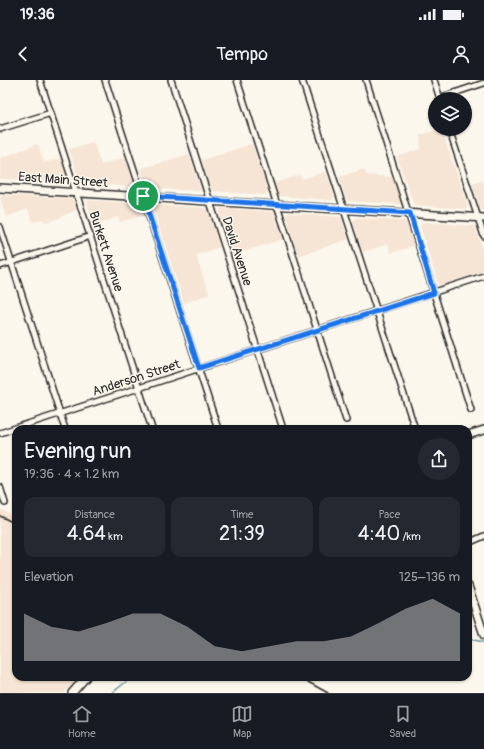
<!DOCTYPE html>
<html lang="en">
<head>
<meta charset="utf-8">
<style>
  :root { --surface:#171b24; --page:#242831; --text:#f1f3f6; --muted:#9ea1a6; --line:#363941; --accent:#98999b }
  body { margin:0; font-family:Pangolin,sans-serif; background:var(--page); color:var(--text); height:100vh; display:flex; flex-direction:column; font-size:15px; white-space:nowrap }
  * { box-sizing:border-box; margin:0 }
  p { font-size:13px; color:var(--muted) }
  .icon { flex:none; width:22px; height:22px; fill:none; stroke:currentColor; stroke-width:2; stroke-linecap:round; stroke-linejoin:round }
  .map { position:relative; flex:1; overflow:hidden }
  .drawer { position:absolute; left:12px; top:345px; width:460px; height:256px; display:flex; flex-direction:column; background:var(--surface); border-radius:12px; box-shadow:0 1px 3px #0004 }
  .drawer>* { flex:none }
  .tools { position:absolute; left:428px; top:12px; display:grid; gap:8px }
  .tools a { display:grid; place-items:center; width:44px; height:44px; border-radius:50%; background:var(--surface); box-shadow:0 1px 3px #0004; font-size:20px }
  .pin { position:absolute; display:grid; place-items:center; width:34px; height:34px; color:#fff; margin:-17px; border:2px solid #fff; border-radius:50%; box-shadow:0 1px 4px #0007 }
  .round { display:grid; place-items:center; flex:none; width:42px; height:42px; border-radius:21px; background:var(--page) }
  .overview { display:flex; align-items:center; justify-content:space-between; height:68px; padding:0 12px }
  h1 { font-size:22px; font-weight:600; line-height:30px }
  .figures { display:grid; grid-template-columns:repeat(3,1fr); gap:6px; height:68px; padding:4px 12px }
  .figures div { display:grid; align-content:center; border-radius:10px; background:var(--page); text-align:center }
  .figures b { font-size:20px; font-weight:600 }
  .figures small { font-size:11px; font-weight:400 }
  .figures p { font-size:11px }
  .chart { height:112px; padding:8px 12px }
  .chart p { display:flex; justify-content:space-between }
  .chart svg { width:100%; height:72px; margin-top:4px; fill:var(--accent); opacity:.7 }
  .status { display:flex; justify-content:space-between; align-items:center; height:28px; padding:0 20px; background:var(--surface); direction:ltr }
  .status svg { height:11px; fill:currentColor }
  header { display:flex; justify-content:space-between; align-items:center; height:52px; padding:0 12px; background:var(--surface); font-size:18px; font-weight:600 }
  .dock { display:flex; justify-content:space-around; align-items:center; height:56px; border-top:1px solid var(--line); background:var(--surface); font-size:11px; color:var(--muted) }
  .dock a { display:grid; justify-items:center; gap:2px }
  .dock .selected { color:var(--accent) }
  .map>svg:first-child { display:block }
</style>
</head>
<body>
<div class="status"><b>19:36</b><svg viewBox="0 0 49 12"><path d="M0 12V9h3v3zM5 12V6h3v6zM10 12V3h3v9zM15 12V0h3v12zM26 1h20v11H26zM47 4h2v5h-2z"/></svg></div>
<header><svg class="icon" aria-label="back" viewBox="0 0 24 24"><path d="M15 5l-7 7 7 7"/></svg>Tempo<svg class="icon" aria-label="person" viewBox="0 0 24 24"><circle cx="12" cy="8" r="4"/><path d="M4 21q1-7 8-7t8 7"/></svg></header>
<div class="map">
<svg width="484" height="613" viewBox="0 0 484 613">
  <rect width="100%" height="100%" fill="#fbf7ec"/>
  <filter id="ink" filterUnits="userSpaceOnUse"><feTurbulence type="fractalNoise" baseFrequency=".025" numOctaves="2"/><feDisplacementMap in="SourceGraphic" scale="8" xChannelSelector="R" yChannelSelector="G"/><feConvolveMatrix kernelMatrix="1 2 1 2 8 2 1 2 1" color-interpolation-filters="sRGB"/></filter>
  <g filter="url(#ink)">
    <!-- built -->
    <path fill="#f6e4d4" d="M441 49 468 126 466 129 414 125 397 77 421 69 420 55Z
      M93 62 101 85 125 77 134 104 132 107 80 102 69 69Z
      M38 64 44 83 61 78 68 100 66 102 0 99V78Z
      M252 64 268 112 265 115 212 111 202 80Z
      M189 74 201 111 147 108 140 89Z
      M364 89 366 95 394 97 402 122 399 124 347 121 339 97Z
      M326 92 334 116 332 120 279 116 275 103 300 95 302 99Z
      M484 101V130H481L472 103Z
      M3 115 75 119 78 129 54 140 45 142 44 139 33 142 28 129 6 137 0 118Z
      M89 120 140 124 144 135 120 142 118 137 94 146 87 123Z
      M154 125 207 128 220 167 196 175 209 214 184 223 153 128Z
      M220 128 274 132 283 159 233 175 219 132Z
      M288 133 341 137 348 159 299 176 286 136Z
      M356 138 408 141 416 165 391 173 388 164 363 172 353 141Z
      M422 142 475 146 484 174V192L439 206 420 146Z
      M0 429 16 438V597H79L64 613H0Z"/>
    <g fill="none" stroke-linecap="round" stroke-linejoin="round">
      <!-- stream -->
      <path stroke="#65949d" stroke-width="1.5" d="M468 559 484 562
        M112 613 132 597"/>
      <!-- street casing -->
      <g stroke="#2b2b2b" stroke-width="8">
        <path id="street" d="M40 0 152 349
          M105 0 218 349
          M171 0 283 349
          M237 0 346 340
          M302 0 415 349
          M366 0 471 330
          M434 0 440 19
          M439 18 484 3
          M0 49 51 33
          M449 49 484 156
          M0 147 65 349
          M0 186 91 156
          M0 353 484 196
          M0 407 5 423
          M468 463 484 456"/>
      </g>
      <!-- secondary casing -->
      <g stroke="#2b2b2b" stroke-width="10">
        <path id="secondary" d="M0 108 484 138
          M468 355 484 350
          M468 506 484 555
          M72 613 86 597"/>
      </g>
      <!-- street -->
      <use href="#street" stroke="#fbf7ec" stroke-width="5"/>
      <!-- secondary -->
      <use href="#secondary" stroke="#fbf7ec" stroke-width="7"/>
      <!-- rail -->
      <path stroke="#2b2b2b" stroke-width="1.5" d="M0 436 16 444
        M299 597 328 613"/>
    </g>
  </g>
  <g fill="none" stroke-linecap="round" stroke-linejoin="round" filter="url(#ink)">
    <!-- route casing -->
    <g stroke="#fff" stroke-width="8">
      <path id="route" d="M143 116 410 133 434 213 199 288Z"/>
    </g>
    <!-- route -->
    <use href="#route" stroke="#1a73e8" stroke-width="5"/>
  </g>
  <g text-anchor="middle" stroke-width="3" stroke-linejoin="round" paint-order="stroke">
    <!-- street labels -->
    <g font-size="13" fill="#2b2b2b" stroke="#fbf7ec">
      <text transform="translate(63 99) rotate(4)" y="5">East Main Street</text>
      <text transform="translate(107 171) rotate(72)" y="5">Burkett Avenue</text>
      <text transform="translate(238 171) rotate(72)" y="5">David Avenue</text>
      <text transform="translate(136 297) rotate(-18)" y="5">Anderson Street</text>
    </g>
  </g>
</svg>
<div class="tools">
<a><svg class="icon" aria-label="layers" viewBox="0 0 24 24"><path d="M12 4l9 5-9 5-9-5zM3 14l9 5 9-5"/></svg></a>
</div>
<div class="pin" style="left:143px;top:116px;background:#1e9e55"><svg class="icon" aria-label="arrive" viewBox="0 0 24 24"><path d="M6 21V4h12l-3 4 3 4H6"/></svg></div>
<section class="drawer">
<div class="overview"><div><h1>Evening run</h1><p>19:36 · 4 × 1.2 km</p></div><a class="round"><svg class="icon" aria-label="share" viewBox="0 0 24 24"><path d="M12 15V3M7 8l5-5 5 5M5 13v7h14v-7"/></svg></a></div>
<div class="figures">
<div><p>Distance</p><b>4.64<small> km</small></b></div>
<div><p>Time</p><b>21:39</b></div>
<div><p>Pace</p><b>4:40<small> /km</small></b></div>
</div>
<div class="chart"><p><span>Elevation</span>125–136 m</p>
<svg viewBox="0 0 160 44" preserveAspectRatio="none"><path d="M0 44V15L10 23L20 26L30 21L40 15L50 15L60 23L70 35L80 38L90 35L100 32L110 32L120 29L130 21L140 12L150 6L160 15V44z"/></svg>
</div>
</section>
</div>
<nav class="dock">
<a class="selected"><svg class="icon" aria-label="home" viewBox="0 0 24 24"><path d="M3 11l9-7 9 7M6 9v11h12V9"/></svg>Home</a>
<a><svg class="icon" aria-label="map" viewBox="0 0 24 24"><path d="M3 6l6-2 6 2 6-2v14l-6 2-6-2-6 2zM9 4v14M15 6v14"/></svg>Map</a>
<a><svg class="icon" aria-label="saved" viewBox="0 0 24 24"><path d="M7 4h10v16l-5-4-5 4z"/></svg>Saved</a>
</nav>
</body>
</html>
